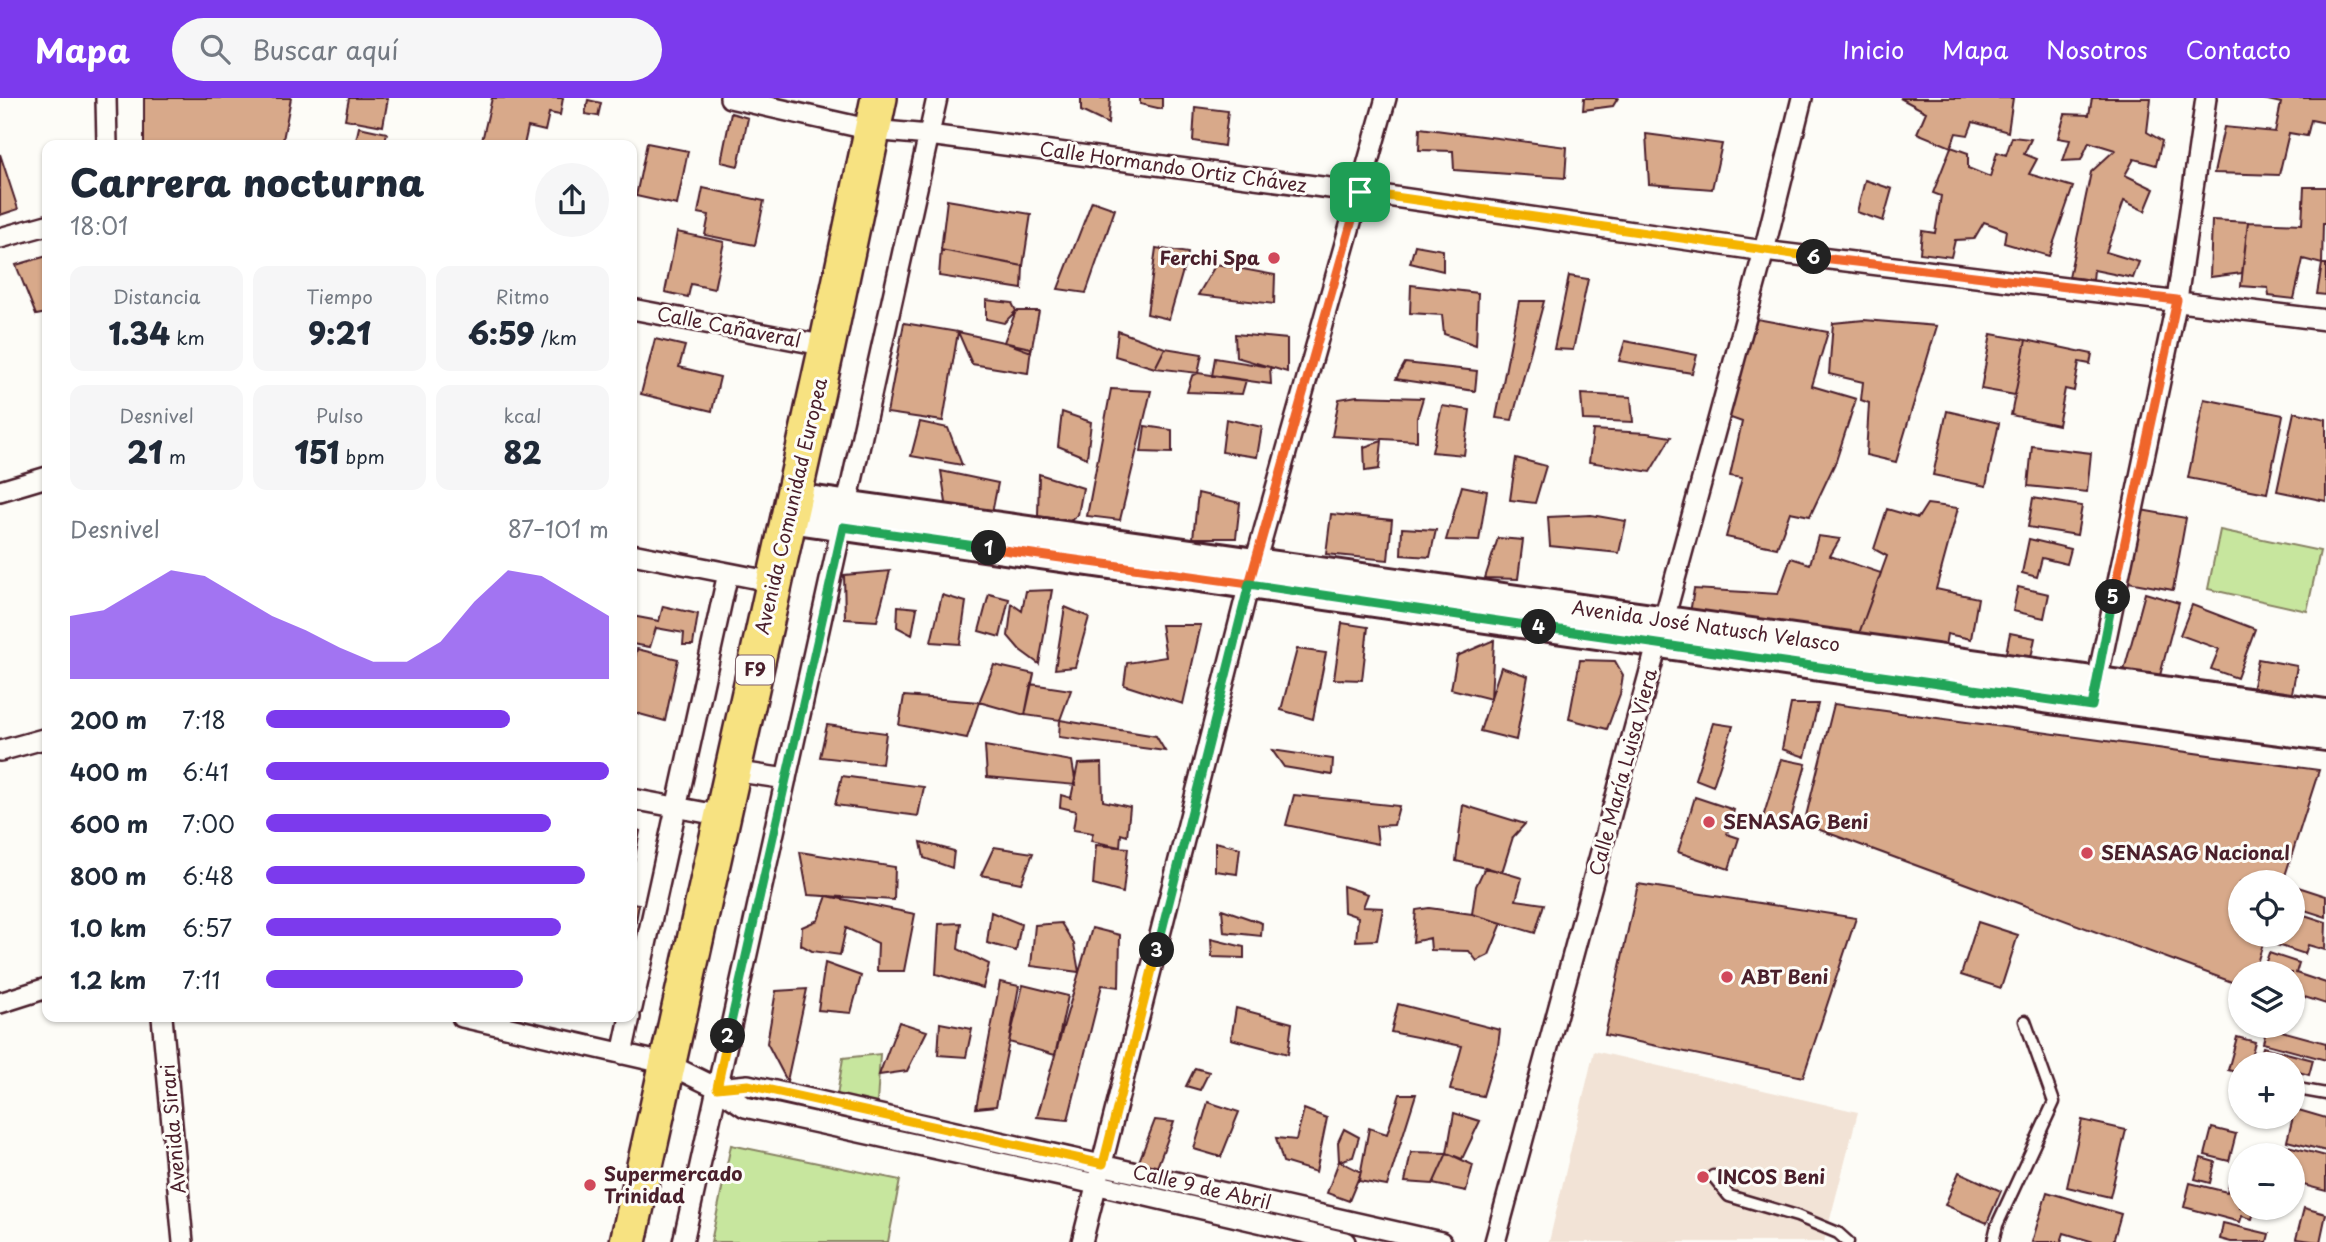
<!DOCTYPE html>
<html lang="es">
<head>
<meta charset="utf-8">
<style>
  :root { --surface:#fff; --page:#f6f6f7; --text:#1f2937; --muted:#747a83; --accent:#7c3aed }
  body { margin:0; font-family:"Playpen Sans",sans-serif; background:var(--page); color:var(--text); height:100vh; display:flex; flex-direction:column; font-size:26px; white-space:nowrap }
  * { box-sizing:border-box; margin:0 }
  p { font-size:23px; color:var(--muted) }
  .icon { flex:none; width:38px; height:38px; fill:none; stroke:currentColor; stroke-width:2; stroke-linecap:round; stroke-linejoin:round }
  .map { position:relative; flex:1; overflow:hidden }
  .drawer { position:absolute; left:42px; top:42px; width:595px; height:882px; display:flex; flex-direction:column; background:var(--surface); border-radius:14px; box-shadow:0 2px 5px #0004 }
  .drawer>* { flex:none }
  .controls { position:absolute; left:2228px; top:772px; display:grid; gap:14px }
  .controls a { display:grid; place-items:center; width:77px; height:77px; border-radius:50%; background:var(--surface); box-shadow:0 2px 5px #0004; font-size:35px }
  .pin { position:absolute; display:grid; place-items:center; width:60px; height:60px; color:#fff; margin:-30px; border-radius:14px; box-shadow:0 4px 10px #0006 }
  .km { position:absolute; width:35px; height:35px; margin:-18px; border-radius:50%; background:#222; color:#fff; font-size:19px; line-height:35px; text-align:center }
  .round { display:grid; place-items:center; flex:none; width:74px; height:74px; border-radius:37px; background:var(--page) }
  .summary { display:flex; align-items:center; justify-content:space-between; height:119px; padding:0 28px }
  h1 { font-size:38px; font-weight:800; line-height:52px }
  .metrics { display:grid; grid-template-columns:repeat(3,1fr); gap:10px; height:119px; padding:7px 28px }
  .metrics div { display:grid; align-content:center; border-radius:14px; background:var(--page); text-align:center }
  .metrics b { font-size:30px; font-weight:800 }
  .metrics small { font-size:19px; font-weight:400 }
  .metrics p { font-size:19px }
  .chart { height:196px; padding:14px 28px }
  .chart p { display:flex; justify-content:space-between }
  .chart svg { width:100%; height:126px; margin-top:7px; fill:var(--accent); opacity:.7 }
  ul { padding:0 28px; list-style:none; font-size:23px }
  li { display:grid; grid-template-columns:112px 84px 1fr; align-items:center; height:52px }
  li i { height:18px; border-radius:9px; background:var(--accent) }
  header { display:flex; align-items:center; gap:42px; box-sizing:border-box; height:98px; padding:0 35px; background:var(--accent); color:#fff }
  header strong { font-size:33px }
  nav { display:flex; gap:38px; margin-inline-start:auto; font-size:24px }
  .search { width:490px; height:63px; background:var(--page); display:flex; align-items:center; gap:18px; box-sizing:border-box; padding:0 24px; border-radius:38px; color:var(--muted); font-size:26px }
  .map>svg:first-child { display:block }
</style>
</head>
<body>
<header>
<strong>Mapa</strong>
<div class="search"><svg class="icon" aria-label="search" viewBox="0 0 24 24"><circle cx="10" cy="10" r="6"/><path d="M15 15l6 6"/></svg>Buscar aquí</div>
<nav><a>Inicio</a><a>Mapa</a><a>Nosotros</a><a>Contacto</a></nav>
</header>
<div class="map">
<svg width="2326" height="1144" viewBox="0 0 2326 1144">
  <rect width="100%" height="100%" fill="#fdfcf7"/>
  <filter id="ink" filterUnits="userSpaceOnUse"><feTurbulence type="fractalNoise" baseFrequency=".0143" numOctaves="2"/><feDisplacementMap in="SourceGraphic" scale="14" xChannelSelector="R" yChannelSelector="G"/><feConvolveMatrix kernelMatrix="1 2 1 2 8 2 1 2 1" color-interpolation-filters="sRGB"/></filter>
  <g filter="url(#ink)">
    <!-- built -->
    <path fill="#f2e3d6" d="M1594 953 1858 1014 1824 1144H1549Z"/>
    <!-- green -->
    <path fill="#c7e69e" stroke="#888264" stroke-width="2" d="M2220 432 2320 453 2307 513 2208 491Z
      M880 956 877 1006 837 998 843 960Z
      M731 1047 900 1082 888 1144H711Z"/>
    <!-- building -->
    <path fill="#d8a98a" stroke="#4a1f2b" stroke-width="2" d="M144 0H291L282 47H144Z
      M349 0H388L383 28 345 21Z
      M492 0H563L560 17 549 15 545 33 528 29 524 47H481Z
      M1081 0H1110L1108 26 1081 13Z
      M1140 0H1162V11L1140 6Z
      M1584 0H1618L1613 8 1583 12Z
      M1900 0H2013L2008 34 1973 24 1968 37 1956 35 1951 49 1917 35 1926 14Z
      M2092 0H2151L2147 34 2162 43 2156 67 2134 61 2125 77 2154 91 2145 113 2124 103 2106 154 2139 164 2133 180 2094 172 2093 182 2069 179 2091 74 2115 52 2089 44 2081 62 2063 63 2070 42 2058 40 2065 16 2089 17Z
      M2259 0H2326V25L2311 22 2307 38 2289 35 2279 77 2214 75 2224 29 2275 34 2281 5Z
      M588 2 601 5 598 18 585 16Z
      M1195 9 1228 13 1224 48 1193 43Z
      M731 15 748 20 738 68 721 64Z
      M359 29 387 35 384 47H355Z
      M1420 30 1567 49 1565 80 1454 72 1453 53 1419 52Z
      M1646 36 1722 46 1712 91 1649 86Z
      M2012 39 2031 41 2024 56 2037 61 2029 76 2073 89 2049 158 2004 145 2006 132 1984 124 1974 141 1955 142 1951 159 1920 155 1922 133 1935 135 1941 98 1933 95 1951 49 1968 55V70L1990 79 1997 54 2006 57Z
      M647 45 688 53 677 107 636 98Z
      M0 56 18 111 0 117Z
      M1865 82 1892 91 1883 123 1857 114Z
      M2304 89H2326V125H2323L2322 166 2303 161 2294 201 2269 198 2268 190 2241 188 2248 124 2302 126Z
      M703 90 764 103 755 147 705 137 709 117 698 115Z
      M947 102 1031 116 1023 168 941 152Z
      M1092 103 1115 111 1086 195 1058 191Z
      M2212 122 2248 124 2242 175 2210 179Z
      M677 134 724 144 714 191 691 186 688 199 665 194Z
      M1415 147 1443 152V173L1410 165Z
      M1156 150 1188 155 1169 221 1147 216Z
      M941 152 1023 168 1022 191 939 178Z
      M47 158V215L36 217 16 167Z
      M1216 166 1275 177 1274 206 1198 197Z
      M2322 166H2326V197L2317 196Z
      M1569 178 1588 181 1573 252 1554 251Z
      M1411 187 1478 195 1476 247 1444 236 1442 217 1410 215Z
      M986 202 1012 205 1016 213 1004 225 986 221Z
      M1519 203H1544L1512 322 1496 320Z
      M1016 213H1039L1031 254 1004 244Z
      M1757 221 1828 234 1812 288 1856 301 1836 363 1810 418 1790 414 1777 450 1726 439 1742 380 1730 378 1742 324 1728 319Z
      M1864 222 1937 228 1896 364 1866 357 1869 305 1861 302 1863 284 1829 276 1833 225Z
      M904 225 958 234 943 323 887 315Z
      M1118 233 1165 250 1155 270 1115 258Z
      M958 234 1031 250 1028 275 972 266Z
      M1235 236 1287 241V274L1236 259Z
      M1991 236 2026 242 2015 297 1981 291Z
      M655 241 685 248 679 269 720 279 712 313 641 296Z
      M2026 242 2092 256 2090 266 2079 264 2074 293 2065 291 2058 327 2011 317Z
      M1625 243 1697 257 1692 275 1619 263Z
      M1165 250 1202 256 1198 275 1155 270Z
      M1215 260 1270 269 1271 286 1212 278Z
      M1405 265 1477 273 1475 293 1396 281Z
      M1198 275 1246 282 1242 296 1187 294 1192 278Z
      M1111 291 1151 293 1120 422 1087 418Z
      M1581 296 1631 299 1633 324 1583 322Z
      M1357 298 1423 300 1417 320V343L1332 338 1339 301Z
      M2204 301 2283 317 2267 395 2188 380Z
      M1442 308 1470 312 1464 357 1432 354Z
      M1947 313 1999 325 1986 388 1933 377Z
      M1062 314 1091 324 1087 360 1058 348Z
      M2294 314 2326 321V403L2277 393Z
      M1226 321 1262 329 1257 359 1222 354Z
      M920 324 948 330 962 367 911 358Z
      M1145 328 1172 332V355L1141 354Z
      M1593 332 1647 335 1671 339 1650 374 1589 364Z
      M1382 343 1379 371 1365 373 1364 349Z
      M2032 348 2091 355 2087 394 2028 388Z
      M1516 360 1546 368 1535 405 1510 402Z
      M941 373 998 385 991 420 947 411Z
      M1039 376 1083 390 1078 417 1056 433 1060 421 1038 418Z
      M1462 388 1487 393 1479 443 1446 442Z
      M1198 395 1240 405 1236 440H1193Z
      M2033 400 2082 408 2077 437 2028 429Z
      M1927 406 1958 410 1936 491 1978 500 1971 541 1947 536 1945 548 1857 541 1887 458 1874 451 1887 411 1918 420Z
      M2141 412 2186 420 2173 492 2128 484Z
      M1331 416 1392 422 1388 462 1326 456Z
      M1591 417 1626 423 1619 455 1550 448 1548 419Z
      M1402 430 1436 432 1430 459 1401 457Z
      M1818 438 1840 441 1830 458 1881 475 1857 541 1690 515 1694 491 1778 496 1791 460 1810 466Z
      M1498 440 1523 442 1518 481 1485 480Z
      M2029 441 2071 451 2067 466 2042 460 2037 479 2022 475Z
      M890 473 877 523 845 521 844 477Z
      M2018 489 2049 496 2044 520 2013 513Z
      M1052 492 1039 566 1020 552 1008 538 1012 506 1022 513 1026 493Z
      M2145 495 2179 505 2158 585 2123 576Z
      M989 496 1009 501 1000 539 979 533Z
      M942 497 966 504 960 546 931 544Z
      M2192 507 2255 531 2237 580 2211 571 2219 551 2180 537Z
      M663 508 698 516 693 547H683L684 535 656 530 650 549 632 546V518L659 523Z
      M898 508 917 510 912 537 897 529Z
      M1065 509 1089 519 1075 569 1055 571Z
      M1342 525 1368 529 1362 582 1334 581Z
      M1161 527H1201L1183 606 1124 587 1127 565 1166 559Z
      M2010 535 2035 540 2029 570 2004 565Z
      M1494 542 1491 601 1451 591 1457 558Z
      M637 551 678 561 665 623 632 614V572Z
      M1297 551 1326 555 1313 621 1281 612Z
      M2258 561 2297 568 2290 606 2251 599Z
      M1580 562 1615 563 1623 577 1620 596 1607 631 1569 621Z
      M994 567 1034 576 1025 617 979 604Z
      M1501 569 1528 578 1516 642 1480 633Z
      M1031 586 1071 592 1060 622 1025 617Z
      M904 598 979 604 967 640 899 627Z
      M1791 606H1818L1805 659 1782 651Z
      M1834 606 2319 672 2283 784H2240V836H2266L2254 875H2240V887L1804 726Z
      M1060 622 1156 638 1165 653 1059 639Z
      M1713 625 1733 628 1713 688 1695 681Z
      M827 627 886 635 882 666 820 659Z
      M985 648 1072 663 1076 687 987 679Z
      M1272 652 1333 661 1332 677 1284 669Z
      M1781 661 1806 666 1788 731 1761 726Z
      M1102 665 1103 703 1130 709 1127 738 1121 736 1120 749 1091 743 1093 735 1073 732 1076 713 1060 709 1061 697 1071 700 1078 666Z
      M842 678 924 689 918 718 835 707Z
      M1294 697 1399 708 1394 727 1376 728 1378 746 1286 727Z
      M1695 699 1734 712 1727 736 1739 740 1729 771 1678 754Z
      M1463 707 1525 726 1513 739 1502 774 1456 763Z
      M632 730 640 733 634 764H632Z
      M921 744 954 753 952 770 924 760Z
      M1215 744 1240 750 1237 776 1215 773Z
      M1096 747 1128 750 1123 795 1093 787Z
      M994 749 1033 755 1021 785 981 777Z
      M800 754 895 769 894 802 808 797Z
      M1485 769 1522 780 1516 802 1544 806 1535 835 1472 816 1476 788Z
      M1638 786 1856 820 1803 979 1605 937Z
      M2292 787 2326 798V819L2292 808Z
      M1343 788 1368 796 1363 809 1383 810 1377 842 1356 843 1358 819 1344 814Z
      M827 798 915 816 904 873H877L878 845 846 830 840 857 812 853 801 847 802 829 818 822Z
      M632 805 639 806 635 829 632 828Z
      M1429 810 1472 816 1502 825 1489 857 1477 863 1469 853 1431 852 1430 840 1413 844 1416 812Z
      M1222 811 1262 825 1261 838 1224 834Z
      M2292 813 2326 824 2325 852 2308 847 2305 856 2277 847 2281 836H2292Z
      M991 814 1021 826 1016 853 987 845Z
      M1978 824 2018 837 2001 890 1961 877Z
      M961 825 958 851 989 866 983 890 936 876 939 826Z
      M1061 825 1074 846 1079 874 1031 868 1035 827Z
      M1092 830 1120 837 1119 889 1102 887 1068 1022 1037 1019Z
      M1211 841 1244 849V860L1212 859Z
      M2269 855 2299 865 2296 875 2326 885V906L2292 895V875H2262Z
      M825 865 861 878 851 915 818 912Z
      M1000 884 1019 888 1009 944 996 1008 976 1010Z
      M1023 887 1068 898 1055 957 1009 944Z
      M807 891 787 983 767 945 776 893Z
      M1398 906 1500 932 1498 948 1483 998 1450 992 1462 948 1391 934Z
      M1236 910 1292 925 1288 956 1231 941Z
      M899 924 927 933 907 973 879 977Z
      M940 925 972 931 966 959 938 957Z
      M2267 929 2326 945V962L2263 945Z
      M2237 939 2255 944 2249 966H2240V975L2228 972Z
      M2263 949 2313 962 2309 977 2292 972V966H2270L2259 963Z
      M1195 970 1209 974 1200 992 1186 988Z
      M1400 996H1416L1387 1088 1359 1083 1369 1030 1387 1036Z
      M1208 1004 1239 1014 1221 1059 1194 1051Z
      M1304 1011 1327 1020 1316 1074 1283 1064 1276 1040 1296 1042Z
      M2295 1011 2326 1020V1053L2287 1043Z
      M1454 1015 1480 1023 1462 1061 1447 1055Z
      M1155 1022 1174 1024 1156 1072 1138 1066Z
      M2082 1022 2126 1032 2110 1099 2067 1089Z
      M2212 1030 2236 1036 2229 1063 2205 1057Z
      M1344 1031 1359 1039 1353 1059 1339 1063 1338 1044Z
      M2284 1047 2326 1058V1093L2292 1084V1057H2281Z
      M1411 1054 1447 1055 1433 1086 1405 1084Z
      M1447 1055 1473 1067 1466 1093 1433 1086Z
      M2201 1060 2215 1064 2210 1085 2195 1081Z
      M1339 1063 1361 1074 1349 1103 1327 1095Z
      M1959 1074 2001 1093 1987 1125 1945 1107Z
      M2190 1085 2227 1094 2229 1086 2240 1089V1110H2255L2252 1121 2242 1118 2240 1124 2184 1109Z
      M2047 1094 2121 1116 2113 1144H2094L2064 1135 2061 1144H2032Z
      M2304 1110 2326 1116 2320 1144 2296 1141Z
      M2223 1125 2269 1136 2267 1144H2231L2220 1141Z"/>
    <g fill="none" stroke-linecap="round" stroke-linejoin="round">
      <!-- lane casing -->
      <g stroke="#4a1f2b" stroke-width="15">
        <path id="lane" d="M2292 990 2326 996
          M1713 1078 1729 1098 1797 1118 1838 1135 1848 1144
          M1993 1144 1997 1127 2054 1004 2025 923"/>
      </g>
      <!-- street casing -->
      <g stroke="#4a1f2b" stroke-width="24">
        <path id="street" d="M106 0 107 47
          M730 0 872 32 929 37 1360 94 1764 153 2326 222
          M0 140 47 127
          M632 211 827 248
          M0 393 47 379
          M632 456 774 484
          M2095 593 2177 202 2206 0
          M0 653 47 640
          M733 673 786 681
          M632 701 723 718
          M0 905 47 890
          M632 910 728 475
          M162 919 183 1144
          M462 919 668 966 717 990 745 1009 1069 1080 1345 1144
          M622 956 630 919
          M717 990 748 987 1441 1144
          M683 1144 937 0
          M1082 1144 1249 486 1386 0
          M1495 1144 1764 153 1802 0"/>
      </g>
      <!-- secondary casing -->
      <g stroke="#4a1f2b" stroke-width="32">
        <path id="secondary" d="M794 399 2326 615
          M789 421 2092 608 2326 639"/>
      </g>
      <!-- highway casing -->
      <g stroke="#4a1f2b" stroke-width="40">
        <path id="highway" d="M628 1144 827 248 879 0"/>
      </g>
      <!-- lane -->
      <use href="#lane" stroke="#fdfcf7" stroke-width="10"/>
      <!-- street -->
      <use href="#street" stroke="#fdfcf7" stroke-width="19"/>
      <!-- secondary -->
      <use href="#secondary" stroke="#fdfcf7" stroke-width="26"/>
      <!-- highway -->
      <use href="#highway" stroke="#f7e281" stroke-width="35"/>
    </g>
  </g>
  <g fill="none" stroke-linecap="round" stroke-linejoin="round" filter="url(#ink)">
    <!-- split-1 casing -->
    <g stroke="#fff" stroke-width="14">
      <path id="split-1" d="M989 450 1249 486 1360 94"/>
    </g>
    <!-- split-2 casing -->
    <g stroke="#fff" stroke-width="14">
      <path id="split-2" d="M728 938 843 429 989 450"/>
    </g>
    <!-- split-3 casing -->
    <g stroke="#fff" stroke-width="14">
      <path id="split-3" d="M728 938 717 990 748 987 1103 1066 1157 852"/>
    </g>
    <!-- split-4 casing -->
    <g stroke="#fff" stroke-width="14">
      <path id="split-4" d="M1157 852 1249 486 1539 529"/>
    </g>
    <!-- split-5 casing -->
    <g stroke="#fff" stroke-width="14">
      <path id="split-5" d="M1539 529 2092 608 2113 499"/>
    </g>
    <!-- split-6 casing -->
    <g stroke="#fff" stroke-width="14">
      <path id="split-6" d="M1814 159 2177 202 2113 499"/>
    </g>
    <!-- split-7 casing -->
    <g stroke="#fff" stroke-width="14">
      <path id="split-7" d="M1360 94 1814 159"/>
    </g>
    <!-- split-1 -->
    <use href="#split-1" stroke="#f0652b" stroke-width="9"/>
    <!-- split-2 -->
    <use href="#split-2" stroke="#22a559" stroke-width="9"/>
    <!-- split-3 -->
    <use href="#split-3" stroke="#f5b400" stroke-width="9"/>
    <!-- split-4 -->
    <use href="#split-4" stroke="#22a559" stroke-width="9"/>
    <!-- split-5 -->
    <use href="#split-5" stroke="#22a559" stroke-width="9"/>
    <!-- split-6 -->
    <use href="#split-6" stroke="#f0652b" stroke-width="9"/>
    <!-- split-7 -->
    <use href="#split-7" stroke="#f5b400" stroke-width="9"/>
  </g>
  <!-- markers -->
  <g fill="#d1495b" stroke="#fdfcf7" stroke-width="2.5">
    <circle cx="1274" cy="160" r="7"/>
    <circle cx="1709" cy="724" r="7"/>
    <circle cx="2087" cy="755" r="7"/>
    <circle cx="1727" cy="879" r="7"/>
    <circle cx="1703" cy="1079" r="7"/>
    <circle cx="590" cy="1087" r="7"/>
  </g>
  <g text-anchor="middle" stroke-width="6" stroke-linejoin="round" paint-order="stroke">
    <!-- shield labels -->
    <rect fill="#fdfcf7" stroke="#806168" stroke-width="2" x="736" y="557.5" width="38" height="29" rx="5"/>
    <g font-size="18" font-weight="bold" fill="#4a1f2b">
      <text x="755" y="578">F9</text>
    </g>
    <!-- street labels -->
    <g font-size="19" fill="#4a1f2b" stroke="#fdfcf7">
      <text transform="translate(1173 69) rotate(8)" y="7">Calle Hormando Ortiz Chávez</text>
      <text transform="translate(729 229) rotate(11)" y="7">Calle Cañaveral</text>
      <text transform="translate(791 408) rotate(-77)" y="7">Avenida Comunidad Europea</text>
      <text transform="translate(1706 528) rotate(8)" y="7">Avenida José Natusch Velasco</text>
      <text transform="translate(1623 674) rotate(-75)" y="7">Calle María Luisa Viera</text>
      <text transform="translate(173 1031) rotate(-95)" y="7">Avenida Sirari</text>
      <text transform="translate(1202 1089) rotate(13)" y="7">Calle 9 de Abril</text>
    </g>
    <!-- poi labels -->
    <g font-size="19" font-weight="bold" fill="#4a1f2b" stroke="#fdfcf7" text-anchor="start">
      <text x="1260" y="167" text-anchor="end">Ferchi Spa</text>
      <text x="1723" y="731">SENASAG Beni</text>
      <text x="2101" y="762">SENASAG Nacional</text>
      <text x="1741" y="886">ABT Beni</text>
      <text x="604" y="1083">Supermercado<tspan x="604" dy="22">Trinidad</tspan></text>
      <text x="1717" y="1086">INCOS Beni</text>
    </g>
  </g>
</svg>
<div class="controls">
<a><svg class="icon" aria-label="locate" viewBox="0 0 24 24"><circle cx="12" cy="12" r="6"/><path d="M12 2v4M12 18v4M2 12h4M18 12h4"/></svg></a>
<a><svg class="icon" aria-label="layers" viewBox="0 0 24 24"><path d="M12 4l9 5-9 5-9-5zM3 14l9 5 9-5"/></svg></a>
<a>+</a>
<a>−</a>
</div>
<div class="pin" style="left:1360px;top:94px;background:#1e9e55"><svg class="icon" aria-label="arrive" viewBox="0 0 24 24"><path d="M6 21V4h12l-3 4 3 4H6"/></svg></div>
<b class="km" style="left:989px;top:450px">1</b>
<b class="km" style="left:728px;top:938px">2</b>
<b class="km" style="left:1157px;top:852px">3</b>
<b class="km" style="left:1539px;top:529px">4</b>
<b class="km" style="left:2113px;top:499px">5</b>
<b class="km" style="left:1814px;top:159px">6</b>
<section class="drawer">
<div class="summary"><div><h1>Carrera nocturna</h1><p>18:01</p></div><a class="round"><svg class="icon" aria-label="share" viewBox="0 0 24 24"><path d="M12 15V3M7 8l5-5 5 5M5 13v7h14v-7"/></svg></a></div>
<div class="metrics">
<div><p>Distancia</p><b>1.34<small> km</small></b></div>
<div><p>Tiempo</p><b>9:21</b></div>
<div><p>Ritmo</p><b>6:59<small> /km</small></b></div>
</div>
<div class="metrics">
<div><p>Desnivel</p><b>21<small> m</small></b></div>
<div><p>Pulso</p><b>151<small> bpm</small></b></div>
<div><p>kcal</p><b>82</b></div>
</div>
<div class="chart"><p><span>Desnivel</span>87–101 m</p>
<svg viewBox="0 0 160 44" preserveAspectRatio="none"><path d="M0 44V22L10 20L20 13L30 6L40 8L50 15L60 22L70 27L80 33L90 38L100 38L110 31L120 17L130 6L140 8L150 15L160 22V44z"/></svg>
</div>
<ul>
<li><b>200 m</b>7:18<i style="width:71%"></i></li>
<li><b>400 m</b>6:41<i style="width:100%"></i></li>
<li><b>600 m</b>7:00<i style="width:83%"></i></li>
<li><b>800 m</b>6:48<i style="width:93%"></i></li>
<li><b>1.0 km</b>6:57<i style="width:86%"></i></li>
<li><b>1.2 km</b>7:11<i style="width:75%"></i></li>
</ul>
</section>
</div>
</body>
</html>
